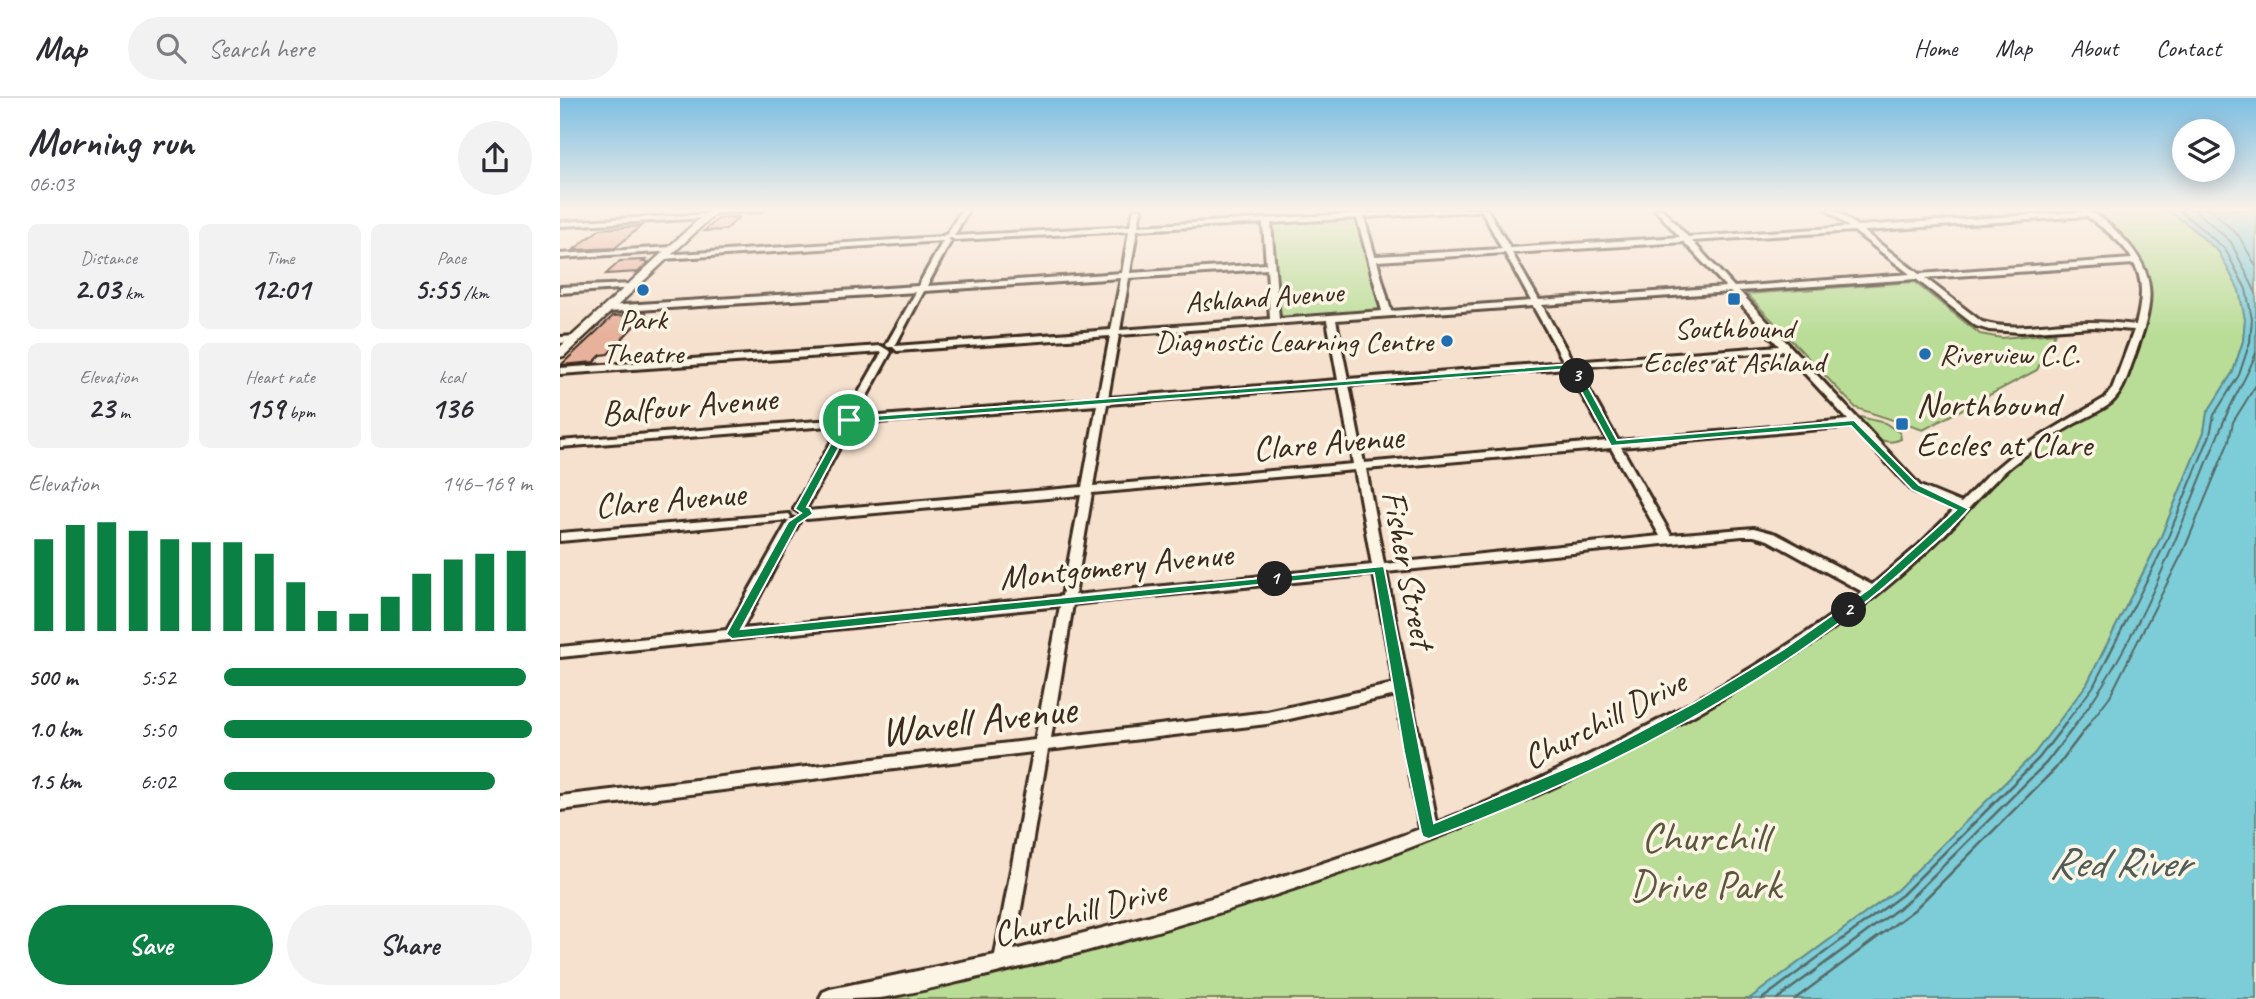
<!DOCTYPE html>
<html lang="en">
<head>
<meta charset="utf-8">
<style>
  :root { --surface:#fff; --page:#f2f2f3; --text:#2b2b33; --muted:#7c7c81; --line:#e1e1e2; --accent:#0b8043 }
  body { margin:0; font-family:Caveat,sans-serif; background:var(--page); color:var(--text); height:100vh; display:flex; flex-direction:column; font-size:26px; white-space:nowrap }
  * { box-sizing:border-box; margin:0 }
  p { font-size:23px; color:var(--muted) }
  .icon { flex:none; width:38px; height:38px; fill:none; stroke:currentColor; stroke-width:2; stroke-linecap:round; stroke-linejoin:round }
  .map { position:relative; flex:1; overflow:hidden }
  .side { display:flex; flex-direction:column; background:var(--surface); width:560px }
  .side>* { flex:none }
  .controls { position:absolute; left:1612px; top:21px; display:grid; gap:14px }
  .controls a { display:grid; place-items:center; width:63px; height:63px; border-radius:50%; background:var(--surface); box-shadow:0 4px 18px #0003; font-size:35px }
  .pin { position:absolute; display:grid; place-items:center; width:60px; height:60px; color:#fff; margin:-30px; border:4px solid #fff; border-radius:50%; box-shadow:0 2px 7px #0007 }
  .km { position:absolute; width:35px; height:35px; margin:-18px; border-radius:50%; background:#222; color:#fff; font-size:19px; line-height:35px; text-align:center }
  .round { display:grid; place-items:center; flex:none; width:74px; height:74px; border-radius:37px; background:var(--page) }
  .headline { display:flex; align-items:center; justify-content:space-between; height:119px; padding:0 28px }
  h1 { font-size:38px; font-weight:600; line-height:52px }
  .stats { display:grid; grid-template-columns:repeat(3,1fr); gap:10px; height:119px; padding:7px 28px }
  .stats div { display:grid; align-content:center; border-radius:10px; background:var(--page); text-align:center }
  .stats b { font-size:30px; font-weight:600 }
  .stats small { font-size:19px; font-weight:400 }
  .stats p { font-size:19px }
  .chart { height:196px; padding:14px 28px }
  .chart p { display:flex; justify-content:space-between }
  .chart svg { width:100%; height:126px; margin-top:7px; stroke:var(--accent); stroke-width:6 }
  .action { display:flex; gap:14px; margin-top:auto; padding:14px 28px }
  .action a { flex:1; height:80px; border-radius:42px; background:var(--accent); color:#fff; font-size:28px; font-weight:600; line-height:80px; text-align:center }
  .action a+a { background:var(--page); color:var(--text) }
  ul { padding:0 28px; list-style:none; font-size:23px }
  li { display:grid; grid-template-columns:112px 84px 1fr; align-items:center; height:52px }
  li i { height:18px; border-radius:9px; background:var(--accent) }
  header { display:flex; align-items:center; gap:42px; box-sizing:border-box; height:98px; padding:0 35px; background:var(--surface); border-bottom:2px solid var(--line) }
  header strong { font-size:33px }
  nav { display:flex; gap:38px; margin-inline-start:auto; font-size:24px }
  .search { width:490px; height:63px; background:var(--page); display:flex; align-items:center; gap:18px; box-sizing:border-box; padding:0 24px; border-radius:38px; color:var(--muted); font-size:26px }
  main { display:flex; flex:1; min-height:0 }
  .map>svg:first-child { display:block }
</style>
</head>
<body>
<header>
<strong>Map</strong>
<div class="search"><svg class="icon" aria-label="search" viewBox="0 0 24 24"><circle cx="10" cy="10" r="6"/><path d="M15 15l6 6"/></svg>Search here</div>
<nav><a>Home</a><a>Map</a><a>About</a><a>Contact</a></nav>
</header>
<main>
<section class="side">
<div class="headline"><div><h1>Morning run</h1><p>06:03</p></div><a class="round"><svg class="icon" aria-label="share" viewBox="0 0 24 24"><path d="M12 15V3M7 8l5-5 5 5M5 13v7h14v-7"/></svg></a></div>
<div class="stats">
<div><p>Distance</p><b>2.03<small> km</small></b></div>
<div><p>Time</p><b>12:01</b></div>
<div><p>Pace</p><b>5:55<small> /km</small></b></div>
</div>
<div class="stats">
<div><p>Elevation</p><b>23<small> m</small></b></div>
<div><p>Heart rate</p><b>159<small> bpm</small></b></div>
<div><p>kcal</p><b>136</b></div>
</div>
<div class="chart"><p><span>Elevation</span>146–169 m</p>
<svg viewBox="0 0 160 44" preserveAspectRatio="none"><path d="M5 44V12M15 44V7M25 44V6M35 44V9M45 44V12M55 44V13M65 44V13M75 44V17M85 44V27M95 44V37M105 44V38M115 44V32M125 44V24M135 44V19M145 44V17M155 44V16"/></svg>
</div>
<ul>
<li><b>500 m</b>5:52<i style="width:98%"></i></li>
<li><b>1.0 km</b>5:50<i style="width:100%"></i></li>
<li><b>1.5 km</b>6:02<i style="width:88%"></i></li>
</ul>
<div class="action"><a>Save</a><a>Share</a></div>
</section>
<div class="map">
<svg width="1696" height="901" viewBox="0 0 1696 901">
  <rect width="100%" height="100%" fill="#f6e1cf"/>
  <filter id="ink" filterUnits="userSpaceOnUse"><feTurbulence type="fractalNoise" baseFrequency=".0143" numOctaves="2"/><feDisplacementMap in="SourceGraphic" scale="14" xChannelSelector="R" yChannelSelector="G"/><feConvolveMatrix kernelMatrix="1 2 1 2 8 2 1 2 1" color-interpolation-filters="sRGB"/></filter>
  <g filter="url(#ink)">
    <!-- green -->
    <path fill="#b9dd97" stroke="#7a845a" stroke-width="2" d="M1522 111H1604L1625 124 1659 154 1679 192 1685 221 1683 243 1673 274 1647 315 1644 334 1600 441 1527 586 1474 656 1337 792 1189 901H270L396 877 611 822 947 702 1139 609 1314 494 1447 366 1549 302 1589 196 1571 153Z
      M796 119 822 213 719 221 712 124Z
      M1354 184 1420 236 1442 240 1495 235 1477 272 1363 332 1296 310 1187 196Z
      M1296 318 1325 325 1340 335 1341 341C1321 351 1308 332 1296 318Z"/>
    <!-- water -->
    <path fill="#7dcdd8" stroke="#638c8e" stroke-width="2" d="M1604 111H1696V901H1189L1337 792 1474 656 1527 586 1600 441 1644 334 1647 315 1673 274 1683 243 1685 221 1679 192 1659 154 1625 124Z"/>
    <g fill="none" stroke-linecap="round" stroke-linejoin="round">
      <!-- shore-far1 -->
      <path stroke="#556b68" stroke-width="2" d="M1634 111 1671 144 1696 195
        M1650 111 1679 138 1696 168
        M1504 627 1533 589 1606 444 1650 337 1654 317 1679 277 1690 244 1692 221 1686 191 1665 151 1618 111
        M1515 627C1583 538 1623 421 1666 318 1675 297 1688 277 1696 255
        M1528 627 1550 598 1624 452 1669 343 1673 324 1696 287"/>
      <!-- shore -->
      <path stroke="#556b68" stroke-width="2.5" d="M1202 901 1342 797 1479 660 1506 625
        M1217 901 1347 804 1486 665 1517 625
        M1235 901 1354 812 1495 671 1530 625"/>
    </g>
    <!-- building -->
    <path fill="#e7b19b" stroke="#3b2a1e" stroke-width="2" d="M179 119 166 132 144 133 159 120Z
      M81 128 55 150 13 152 40 131Z
      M86 162 83 164H89L78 174 46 176 60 163Z
      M85 216 48 256 41 257 34 264 1 267 53 218Z"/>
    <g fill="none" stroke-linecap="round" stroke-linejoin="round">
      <!-- minor casing -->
      <g stroke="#3b2a1e" stroke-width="6">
        <path id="minor" d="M149 111H203L199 113 152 115H149Z
          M402 111H409L394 138 570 128 574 111H581L578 128 881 111H920L916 113 804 119 815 158 942 151 921 111H927L950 150 1120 139 1095 111H1102L1128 139 1289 129 1267 111H1274L1297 128 1522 114 1519 111C1534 112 1548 125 1560 137 1602 179 1592 209 1574 260 1568 275 1564 294 1551 305 1541 313 1526 319 1514 326 1492 339 1471 352 1451 368 1424 391 1405 416 1381 440 1342 478 1301 511 1257 542 1229 561 1199 578 1170 596 978 711 766 787 551 846 510 858 468 867 428 877 392 885 356 895 320 900 301 901 280 901 260 901L263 894 270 891 435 857 473 654 0 712V698L475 642 500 508 0 559V549L167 532 229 422 0 443V435L229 416 231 419 229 421H237L239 424 182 531 502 498 521 397 247 421 241 417 247 413 522 389 537 307 292 326 246 411 240 415 234 411 281 327 0 349V343L284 321 322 254 0 276V270L321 248 331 254 295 320 538 301 550 238 337 253 333 249H328L326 247 356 194 48 214 44 211 48 208 358 188 383 143 103 161 99 159 103 157 380 139 387 136ZM1527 118C1544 131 1562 143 1572 161L1359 176 1303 133ZM797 120 822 213 719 221 711 125ZM703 125 706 166 570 175 577 132ZM569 133 562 175 367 188 391 143 388 141 391 140 395 142ZM1294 133 1350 176 1174 189 1132 143ZM1124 144 1166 189 979 202 952 155ZM945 155 971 203 831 213 817 163ZM1574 166C1585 184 1581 207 1576 227 1552 224 1528 223 1504 225 1476 227 1449 232 1422 224L1365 180ZM707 171 710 221 560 232 569 180ZM561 180 551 232 335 248 364 193ZM1356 181 1416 228 1429 232 1461 234 1532 229 1574 232 1552 291 1545 300 1458 352 1428 377 1401 405 1360 388 1179 193ZM1170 194 1219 248 1013 264 982 207ZM973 208 1004 264 788 281 776 222ZM767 222 778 282 548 300 559 237ZM1224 253 1288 322 1058 343 1016 269ZM1007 270 1048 343 804 365 789 287ZM779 288 793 366 533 388 547 306ZM1293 328 1352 392 1395 411 1358 448 1312 487 1216 436 1194 430 1111 437 1061 349ZM1051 350 1100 438 824 466 806 371ZM795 372 812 467 515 497 532 395ZM1182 438H1194L1208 442 1303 494C1227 553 1142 601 1056 644 997 673 937 702 876 725L826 474ZM814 476 834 586 707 614 491 640 513 506ZM836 597 860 731C727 780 592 820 454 852L488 652 707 626Z
          M150 116V120H147L0 128V124Z
          M112 149H115V153L0 160V156Z
          M72 186 76 188 75 190 0 195V189Z
          M15 238 20 241 18 243 0 245V239Z"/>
      </g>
      <!-- major casing -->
      <g stroke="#3b2a1e" stroke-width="5">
        <path id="major" d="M150 111H160L4 258 0 259V249Z"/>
      </g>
      <!-- minor -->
      <use href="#minor" fill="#fcf5e5" fill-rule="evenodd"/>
      <!-- major -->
      <use href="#major" fill="#fcf5e5" fill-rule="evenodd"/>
    </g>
  </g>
  <!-- sky -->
  <linearGradient id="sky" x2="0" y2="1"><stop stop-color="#7dbee2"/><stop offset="0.47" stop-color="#fbf2e9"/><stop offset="1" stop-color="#fbf2e9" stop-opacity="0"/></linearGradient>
  <rect width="1696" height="237" fill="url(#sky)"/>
  <!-- route -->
  <path fill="#0b8043" stroke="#fff" stroke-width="2" fill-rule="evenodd" d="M1012 266 1017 268 1057 342 1294 322 1359 387 1409 411C1393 430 1373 446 1355 462 1224 583 1035 680 869 741L863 739 861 734 844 654 814 475 172 541 166 536 228 424 241 415 235 411 285 320ZM1009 271 1051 348 1291 328 1352 392 1396 412 1309 491 1224 551 1134 605 1028 661 874 725 824 468 181 531 238 426 253 416 250 410 247 409 292 325Z"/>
  <!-- markers -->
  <g fill="#1f6fb2" stroke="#fcf5e5" stroke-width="2.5">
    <circle cx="83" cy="192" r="7"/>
    <rect x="1167" y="194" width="14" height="14" rx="3.5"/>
    <circle cx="887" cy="243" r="7"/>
    <circle cx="1365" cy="256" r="7"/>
    <rect x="1335" y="319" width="14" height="14" rx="3.5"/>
  </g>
  <g text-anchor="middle" stroke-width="7" stroke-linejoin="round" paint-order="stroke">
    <!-- far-street labels -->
    <g font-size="30" fill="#3b2a1e" stroke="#fcf5e5">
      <text transform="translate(704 199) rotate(-4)" y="10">Ashland Avenue</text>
    </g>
    <!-- far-poi labels -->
    <g font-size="30" fill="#3b2a1e" stroke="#fcf5e5">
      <text x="83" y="231">Park<tspan x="83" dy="34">Theatre</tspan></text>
      <text x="1174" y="240">Southbound<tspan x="1174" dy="34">Eccles at Ashland</tspan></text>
      <text x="873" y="253" text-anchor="end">Diagnostic Learning Centre</text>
      <text x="1379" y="266" text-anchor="start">Riverview C.C.</text>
    </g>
    <!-- poi labels -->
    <g font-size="35" fill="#3b2a1e" stroke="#fcf5e5" text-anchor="start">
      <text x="1356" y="318">Northbound<tspan x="1356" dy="40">Eccles at Clare</tspan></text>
    </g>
    <!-- street labels -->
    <g font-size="35" fill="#3b2a1e" stroke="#fcf5e5">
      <text transform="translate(129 307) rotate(-5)" y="12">Balfour Avenue</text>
      <text transform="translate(768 344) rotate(-5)" y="12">Clare Avenue</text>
      <text transform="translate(110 401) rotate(-5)" y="12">Clare Avenue</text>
      <text transform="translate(556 467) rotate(-6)" y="12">Montgomery Avenue</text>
      <text transform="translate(849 471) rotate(79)" y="12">Fisher Street</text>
      <text transform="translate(1044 621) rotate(-27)" y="12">Churchill Drive</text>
      <text transform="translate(519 814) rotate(-15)" y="12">Churchill Drive</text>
    </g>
    <!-- near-street labels -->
    <g font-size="42" fill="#3b2a1e" stroke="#fcf5e5">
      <text transform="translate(418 621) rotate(-7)" y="15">Wavell Avenue</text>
    </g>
    <!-- near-park labels -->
    <g font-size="42" fill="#5a573c" stroke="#fcf5e5">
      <text x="1145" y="753">Churchill<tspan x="1145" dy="48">Drive Park</tspan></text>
    </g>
    <!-- near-water labels -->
    <g font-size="44" font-style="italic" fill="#4f5b56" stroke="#fcf5e5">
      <text x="1559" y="779">Red River</text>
    </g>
  </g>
</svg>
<div class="controls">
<a><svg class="icon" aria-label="layers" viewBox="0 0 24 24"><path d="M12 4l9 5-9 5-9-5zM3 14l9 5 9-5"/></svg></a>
</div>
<div class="pin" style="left:289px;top:322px;background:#1e9e55"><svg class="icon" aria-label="arrive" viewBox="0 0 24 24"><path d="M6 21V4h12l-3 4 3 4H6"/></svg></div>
<b class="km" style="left:715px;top:481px">1</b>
<b class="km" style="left:1289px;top:512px">2</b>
<b class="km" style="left:1017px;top:278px">3</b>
</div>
</main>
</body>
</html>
